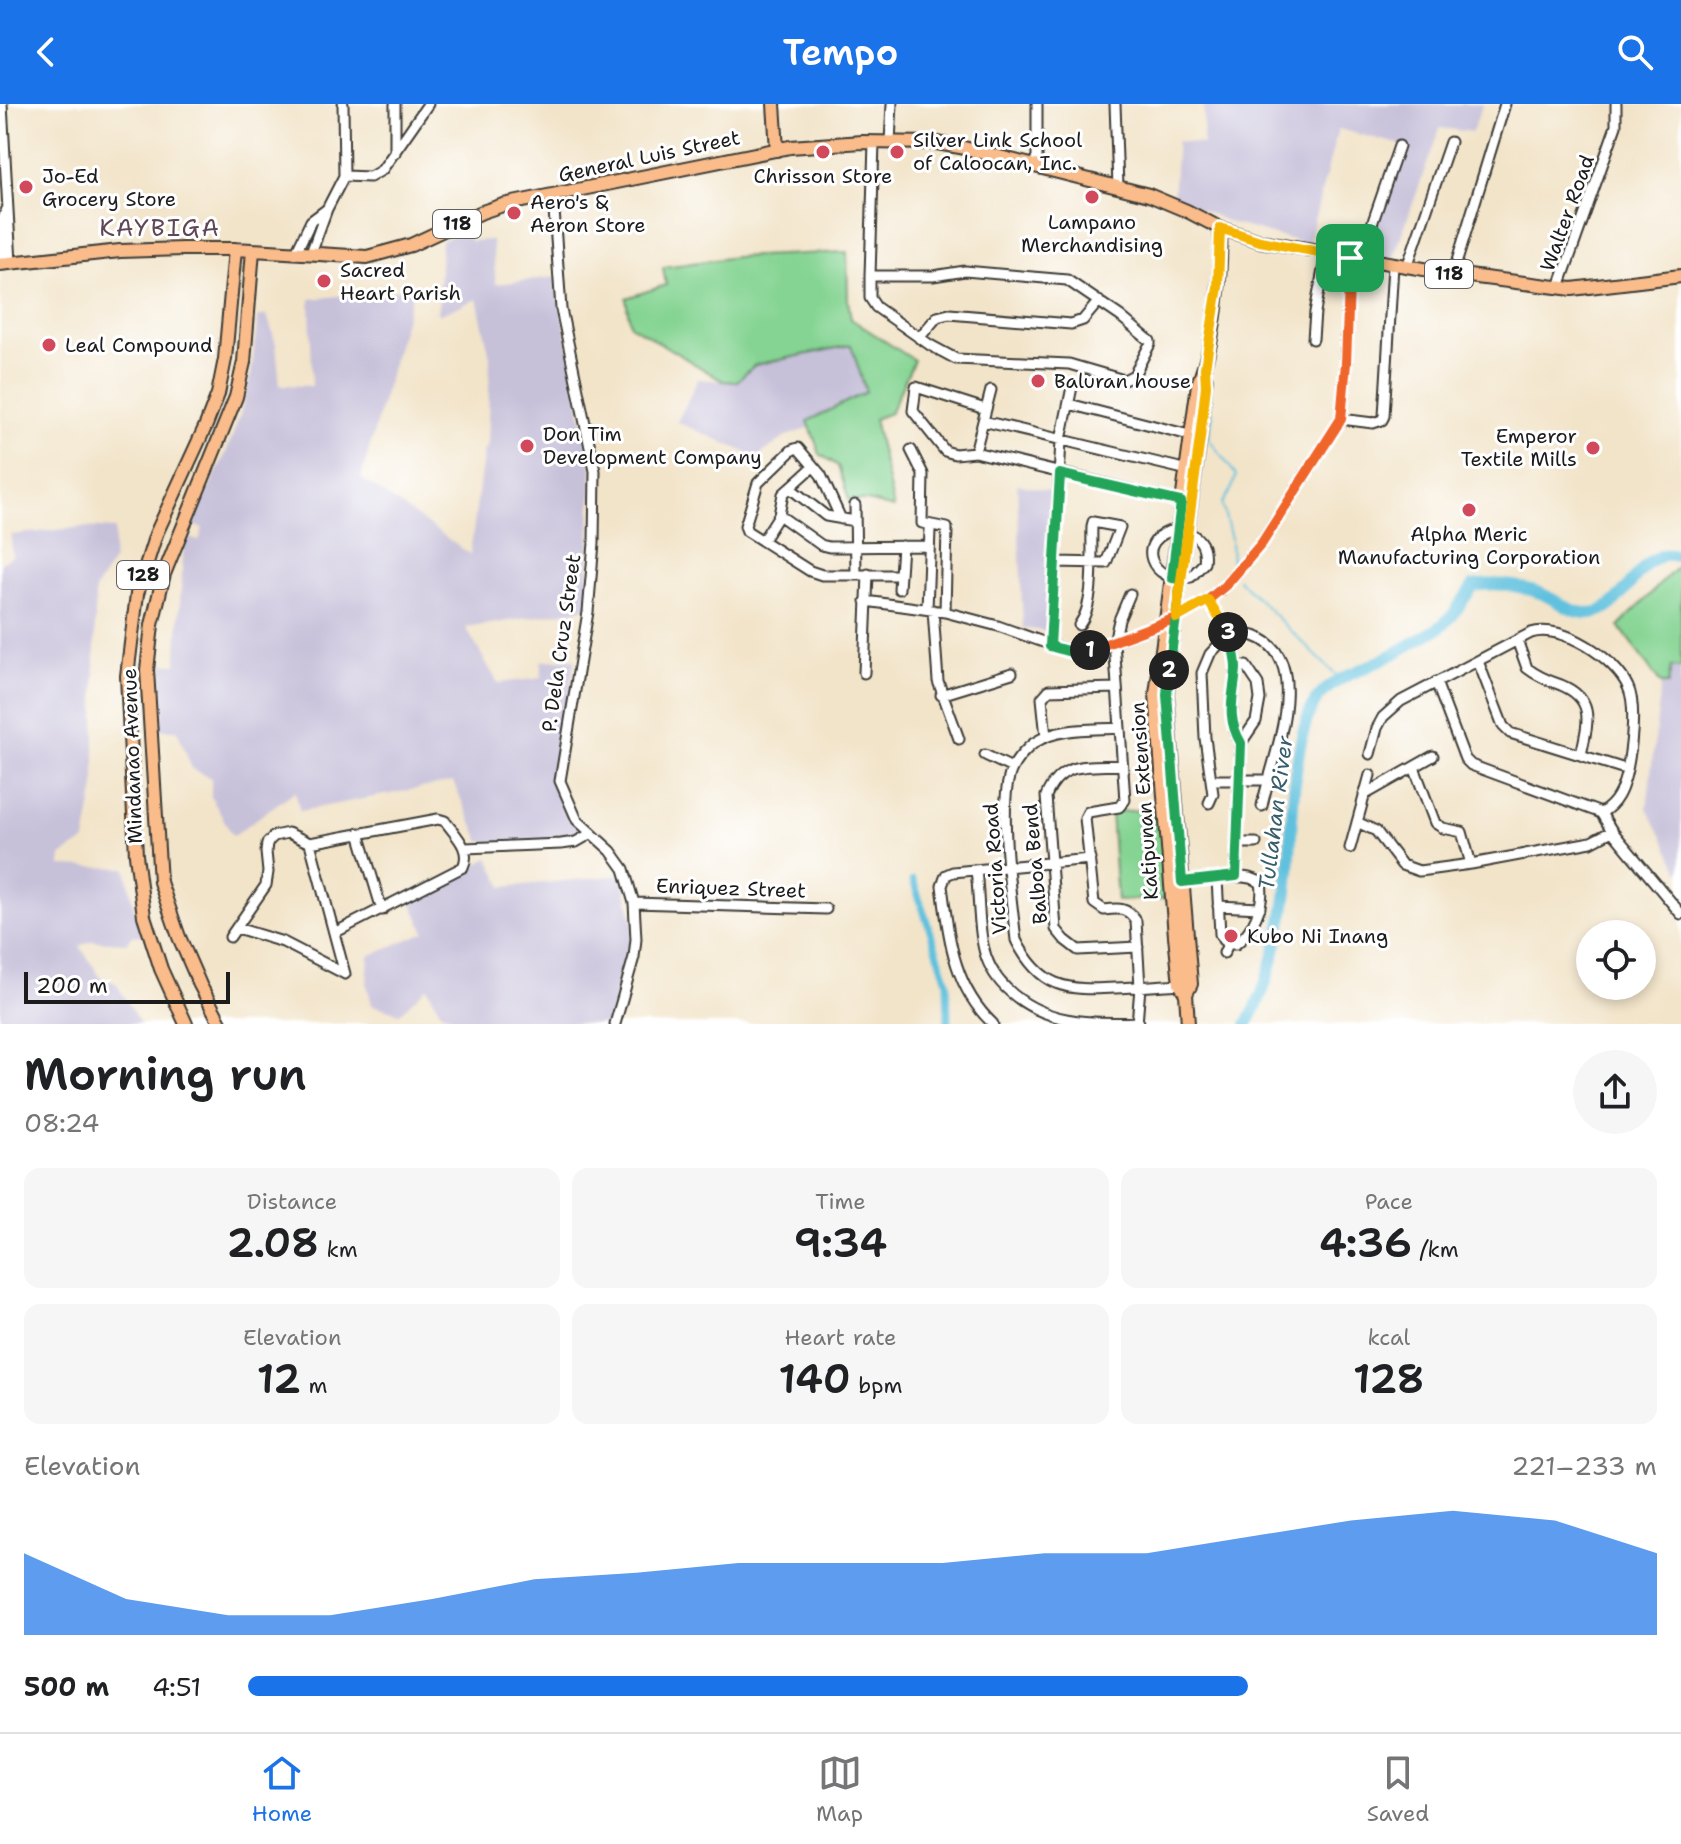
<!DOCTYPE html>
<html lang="en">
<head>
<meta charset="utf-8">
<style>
  :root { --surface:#fff; --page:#f6f6f6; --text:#202124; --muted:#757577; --line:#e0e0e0; --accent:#1a73e8 }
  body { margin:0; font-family:"Shantell Sans",sans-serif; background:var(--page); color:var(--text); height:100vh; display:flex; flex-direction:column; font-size:30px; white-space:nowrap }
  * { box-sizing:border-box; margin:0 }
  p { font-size:26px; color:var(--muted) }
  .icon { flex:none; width:44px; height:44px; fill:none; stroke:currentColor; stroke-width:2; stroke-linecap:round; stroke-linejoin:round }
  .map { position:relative; height:920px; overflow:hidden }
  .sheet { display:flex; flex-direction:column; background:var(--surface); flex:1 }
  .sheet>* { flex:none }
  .fabs { position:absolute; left:1576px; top:816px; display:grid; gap:16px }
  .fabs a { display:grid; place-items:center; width:80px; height:80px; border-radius:50%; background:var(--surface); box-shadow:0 4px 12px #0003; font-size:40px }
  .scale { position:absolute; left:24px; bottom:20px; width:206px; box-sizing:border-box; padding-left:8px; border:4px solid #1c1c1c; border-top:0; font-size:22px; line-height:28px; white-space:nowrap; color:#1c1c1c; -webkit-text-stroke:6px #fff; paint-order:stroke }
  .pin { position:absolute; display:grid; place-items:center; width:68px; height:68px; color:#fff; margin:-34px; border-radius:16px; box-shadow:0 4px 12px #0006 }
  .km { position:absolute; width:40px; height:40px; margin:-20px; border-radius:50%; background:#222; color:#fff; font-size:22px; line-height:40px; text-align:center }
  .round { display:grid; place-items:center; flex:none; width:84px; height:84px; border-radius:42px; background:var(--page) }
  .head { display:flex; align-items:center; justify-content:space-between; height:136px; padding:0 24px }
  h1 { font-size:44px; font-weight:600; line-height:60px }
  .figures { display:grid; grid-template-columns:repeat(3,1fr); gap:12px; height:136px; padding:8px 24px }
  .figures div { display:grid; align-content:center; border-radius:16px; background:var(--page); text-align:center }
  .figures b { font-size:40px; font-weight:600 }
  .figures small { font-size:22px; font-weight:400 }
  .figures p { font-size:22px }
  .chart { height:224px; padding:16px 24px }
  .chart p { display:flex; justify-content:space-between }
  .chart svg { width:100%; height:144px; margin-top:8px; fill:var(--accent); opacity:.7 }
  ul { padding:0 24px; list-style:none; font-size:26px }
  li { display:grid; grid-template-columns:128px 96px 1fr; align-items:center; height:60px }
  li i { height:20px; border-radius:10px; background:var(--accent) }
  header { display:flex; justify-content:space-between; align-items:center; height:104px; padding:0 24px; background:var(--accent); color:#fff; font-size:36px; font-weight:600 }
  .dock { display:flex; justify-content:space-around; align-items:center; height:112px; border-top:2px solid var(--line); background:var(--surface); font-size:22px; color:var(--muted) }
  .dock a { display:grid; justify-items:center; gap:4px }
  .dock .current { color:var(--accent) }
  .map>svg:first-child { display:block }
</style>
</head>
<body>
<header><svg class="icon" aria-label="back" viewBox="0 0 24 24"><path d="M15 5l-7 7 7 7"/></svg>Tempo<svg class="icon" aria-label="search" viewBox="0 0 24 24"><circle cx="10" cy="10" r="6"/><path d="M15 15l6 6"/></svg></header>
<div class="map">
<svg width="1681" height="920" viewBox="0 0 1681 920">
  <rect width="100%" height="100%" fill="#fff"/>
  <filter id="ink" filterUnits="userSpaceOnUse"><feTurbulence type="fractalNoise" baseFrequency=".0125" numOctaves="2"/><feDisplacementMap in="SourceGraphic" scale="16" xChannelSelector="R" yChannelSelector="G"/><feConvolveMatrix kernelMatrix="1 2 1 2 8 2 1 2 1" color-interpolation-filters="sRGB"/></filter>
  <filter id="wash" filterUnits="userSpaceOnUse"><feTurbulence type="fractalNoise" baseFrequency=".006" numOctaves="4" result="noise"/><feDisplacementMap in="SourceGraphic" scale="32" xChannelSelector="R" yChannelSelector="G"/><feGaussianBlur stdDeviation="1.8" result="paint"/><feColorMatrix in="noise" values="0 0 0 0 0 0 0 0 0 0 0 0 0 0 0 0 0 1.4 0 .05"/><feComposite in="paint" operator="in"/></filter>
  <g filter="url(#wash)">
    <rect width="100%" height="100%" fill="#f2e4c9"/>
    <!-- industrial -->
    <path fill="#c6c0d9" d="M1204 0H1483L1472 28 1440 24 1392 158 1363 153 1402 41 1338 25 1308 140 1231 119 1173 93 1177 37 1203 40Z
      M468 125 470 137 492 136 496 180 555 173 592 365 588 504 466 524 498 579 542 574 541 557 575 555 557 671 568 705 583 730 568 737 481 738 453 678 300 707 295 687 233 732 211 693V674L192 665 177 626H158L155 573H162L163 560H176L184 437 186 433 199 437 203 424 191 421 226 349 240 311 251 271 258 213 267 211 276 240 280 281 312 282 310 195 414 184 361 374 470 450 484 345 487 344 490 253 477 195 438 211 441 137Z
      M851 241 866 288 808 317 811 323 787 332 757 353 677 318 698 275 736 278 755 261Z
      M1017 380 1055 388 1048 528 1023 524Z
      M84 423 115 425 113 457 95 486V683L85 737 61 752 60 762 126 764 135 809 144 831 132 832 126 839 92 837 80 842 101 874 116 879 140 920H0V460L12 452 11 431Z
      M1671 563 1681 564V770L1647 704 1661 580H1668Z
      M489 754 503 783 623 771 633 820 629 854 611 920 465 918 441 908 427 883 400 909 372 901 367 881 369 852 425 828 410 795Z"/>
    <!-- green -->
    <path fill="#85d493" stroke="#507858" stroke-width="2" d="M847 148 848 196 851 215 914 256 890 309 874 315 894 404 867 397 849 396 838 362 820 350 808 317 866 288 851 241 755 261 736 278 723 277 630 221 626 194 666 181 663 163 735 153Z
      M1681 459V564L1671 563 1668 580H1661L1619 522Z
      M1161 705 1170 794 1117 797 1111 708Z"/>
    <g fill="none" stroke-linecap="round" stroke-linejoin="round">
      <!-- stream -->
      <path stroke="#60c1de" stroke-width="2" d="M1213 309 1209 335 1236 371 1232 384 1222 400 1231 435 1232 465
        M1238 475 1341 576"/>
      <!-- canal -->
      <path stroke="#60c1de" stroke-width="7" d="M913 776 947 877 948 920"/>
      <!-- river -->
      <path stroke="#60c1de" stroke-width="12" d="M1247 920C1269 885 1286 810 1289 768 1292 725 1292 627 1318 594 1334 574 1364 565 1386 554 1404 545 1421 534 1439 524L1452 512 1473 482C1495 478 1518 481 1540 489 1555 495 1574 511 1591 509 1623 507 1634 460 1663 451 1668 450 1675 452 1681 453"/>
    </g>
  </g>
  <g filter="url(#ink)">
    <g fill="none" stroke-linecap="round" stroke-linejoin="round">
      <!-- minor casing -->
      <g stroke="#3c3a36" stroke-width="13">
        <path id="minor" d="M2 0 11 159
          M395 0V49
          M1115 0 1118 83
          M890 38 892 0
          M1034 61 1037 52V0
          M344 72 370 73 382 66 428 0
          M553 92 561 205 595 367 594 439 588 508 560 677 577 716 611 747 624 765 634 799 636 835 634 853 615 920
          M296 148 311 117 327 105
          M311 149 327 105 344 72 343 0
          M1360 155 1399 42
          M2 159V117L7 105
          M1407 163 1450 38
          M1453 170 1505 0
          M870 172H933L965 167 1067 176 1120 212 1150 237V240L1134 271 1124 276 1069 260 956 255 930 241 876 203 870 194V172L874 38
          M1559 183 1616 22V0
          M919 234 937 213 949 210 1071 220 1083 216 1099 197
          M1313 235 1315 208 1326 150
          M1069 300 1197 333
          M985 305 916 283 913 307 945 347 955 350 975 348 1181 398
          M1341 315 1373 319 1382 316 1384 312 1393 161
          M983 317 1192 367
          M911 346 923 370 922 419 947 424 945 508
          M975 348 991 286
          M790 384 826 412 855 417
          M855 401 856 470
          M779 411 821 441 829 443 929 442
          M745 422 758 379 792 346 798 344 821 371 841 415
          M745 422 747 427 810 467 822 471H900
          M1178 425C1131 434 1151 482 1191 473L1204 459C1206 444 1202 435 1188 428
          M763 436 779 411 783 390 813 363
          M1055 458 1106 459 1120 423 1093 418 1092 422C1091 450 1096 500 1079 521
          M899 485 902 442
          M1130 490 1119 516 1114 538 1125 696 1119 703 1088 708 1085 714 1094 799 1104 806C1119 804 1127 803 1136 817L1140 883 1137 920
          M1208 496C1221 516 1238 540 1236 565 1234 592 1226 614 1241 639
          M866 497 945 508 998 522 1074 549 1114 538 1176 514 1208 496 1227 480 1262 439 1341 315 1346 259 1350 154
          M927 505 930 426
          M933 506 938 577 959 635
          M1517 536 1527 564C1537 572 1549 577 1561 581 1597 596 1587 621 1581 651
          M1050 542 1061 336 1072 283
          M1478 557 1503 622 1510 629 1625 665
          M1236 564 1246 562 1258 580 1260 595 1256 617 1241 639 1236 772
          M864 569 868 470
          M1436 578 1465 655 1471 661 1601 709
          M941 591 1012 569
          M1119 624C1091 626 1058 623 1034 639 1027 644 1017 655 1013 663 996 692 1012 800 1016 836 1040 884 1066 887 1115 884 1139 883 1162 881 1185 880
          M1046 633 1042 594 1049 586 1115 584
          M1370 650 1377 624 1383 613 1401 597 1531 529C1562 519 1615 554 1628 583 1638 604 1630 671 1618 692 1614 699 1608 705 1601 709
          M985 651 1012 664
          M1122 661C1088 663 1061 656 1046 692L1056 825 1065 836 1078 846 1138 843
          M1414 663 1435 719 1443 724 1462 728 1471 760
          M1212 676H1267
          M1364 691 1433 652
          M1209 699 1213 690 1205 634 1202 569 1210 550 1229 530C1237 531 1247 530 1254 532 1317 554 1270 660 1262 702
          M1601 709 1612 727 1681 810
          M1357 718 1376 727 1402 761 1419 767 1471 760 1591 738 1612 727
          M359 729 382 806
          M310 739 345 870
          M1237 739H1256
          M465 744 561 740 576 738 590 730
          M1350 744 1370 671
          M976 766C979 790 978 817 983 841 986 857 994 872 1006 884 1043 920 1088 920 1139 918
          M1217 775 1220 830 1223 836 1228 840 1224 849
          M1179 778C1199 777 1246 766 1261 779 1265 800 1253 827 1236 840H1228
          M634 799 826 805
          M1218 802 1260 804
          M237 824 283 838 345 870
          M230 833 266 781 268 768 266 748 267 739 274 732 288 729 310 739 438 715 445 717C455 731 472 745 463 763L334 829
          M993 920C953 882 949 834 942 782L946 771 953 768 1090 755"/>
      </g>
      <!-- major casing -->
      <g stroke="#3c3a36" stroke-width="16">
        <path id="major" d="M774 0 777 46
          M0 160 120 147 183 145H235L367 153 411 141 482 108 503 101 790 43 862 38 937 39 960 43 1149 91 1187 107 1220 124 1260 137 1453 170 1572 185 1681 172
          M1186 890 1191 880 1167 591 1169 555 1200 334 1206 275
          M186 920 161 865 144 812 136 751 127 572 137 490 156 430 206 321 218 290 225 255 235 145
          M221 920 200 881 179 833 160 778 147 566 152 521 164 470 236 293 244 258 253 146
          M1188 920 1186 890 1180 880 1175 832 1156 590 1198 280C1215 238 1222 169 1220 124"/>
      </g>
      <!-- minor -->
      <use href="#minor" stroke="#fff" stroke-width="9"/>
      <!-- major -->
      <use href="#major" stroke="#f9bc8a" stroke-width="12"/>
    </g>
  </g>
  <g fill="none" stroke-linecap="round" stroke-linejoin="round" filter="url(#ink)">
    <!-- split-1 casing -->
    <g stroke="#fff" stroke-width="16">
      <path id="split-1" d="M1090 546 1176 514 1208 496 1227 480 1262 439 1341 315 1346 259 1350 154"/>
    </g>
    <!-- split-2 casing -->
    <g stroke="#fff" stroke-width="16">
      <path id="split-2" d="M1090 546 1074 549 1050 542 1060 370 1181 398 1172 474 1181 475 1169 566"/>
    </g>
    <!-- split-3 casing -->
    <g stroke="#fff" stroke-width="16">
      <path id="split-3" d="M1169 566 1167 591 1182 778 1236 772 1241 639C1225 612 1234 593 1236 565 1236 554 1232 538 1228 528"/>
    </g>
    <!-- split-4 casing -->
    <g stroke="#fff" stroke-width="16">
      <path id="split-4" d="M1228 528 1208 496 1176 514 1200 334 1206 282 1205 264 1218 183 1220 124 1260 137 1350 154"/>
    </g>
    <!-- split-1 -->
    <use href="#split-1" stroke="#f0652b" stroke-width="10"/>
    <!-- split-2 -->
    <use href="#split-2" stroke="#22a559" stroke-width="10"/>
    <!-- split-3 -->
    <use href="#split-3" stroke="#22a559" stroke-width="10"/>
    <!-- split-4 -->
    <use href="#split-4" stroke="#f5b400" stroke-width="10"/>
  </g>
  <!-- markers -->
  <g fill="#d1495b" stroke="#fff" stroke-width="3">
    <circle cx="823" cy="48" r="8"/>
    <circle cx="897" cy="48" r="8"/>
    <circle cx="26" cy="83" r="8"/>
    <circle cx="1092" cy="93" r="8"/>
    <circle cx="514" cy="109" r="8"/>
    <circle cx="324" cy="177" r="8"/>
    <circle cx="49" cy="241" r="8"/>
    <circle cx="1038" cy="277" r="8"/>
    <circle cx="527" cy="342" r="8"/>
    <circle cx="1593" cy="344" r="8"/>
    <circle cx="1469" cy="406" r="8"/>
    <circle cx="1231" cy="832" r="8"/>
  </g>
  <g text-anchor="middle" stroke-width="6" stroke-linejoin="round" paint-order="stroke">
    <!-- shield labels -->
    <g fill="#fff" stroke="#606060" stroke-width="2">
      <rect x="433" y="106" width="48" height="28" rx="6"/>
      <rect x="1425" y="156" width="48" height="28" rx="6"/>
      <rect x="117" y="457" width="52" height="28" rx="6"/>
    </g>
    <g font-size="18" font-weight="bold" fill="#1c1c1c">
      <text x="457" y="126">118</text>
      <text x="1449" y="176">118</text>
      <text x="143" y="477">128</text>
    </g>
    <!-- poi labels -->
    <g font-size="20" fill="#1c1c1c" stroke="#fff" text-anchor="start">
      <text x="913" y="43">Silver Link School<tspan x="913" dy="23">of Caloocan, Inc.</tspan></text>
      <text x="42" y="79">Jo-Ed<tspan x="42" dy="23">Grocery Store</tspan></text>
      <text x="823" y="79" text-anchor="middle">Chrisson Store</text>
      <text x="530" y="105">Aero's &amp;<tspan x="530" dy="23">Aeron Store</tspan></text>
      <text x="1092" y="125" text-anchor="middle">Lampano<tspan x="1092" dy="23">Merchandising</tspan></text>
      <text x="340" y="173">Sacred<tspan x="340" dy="23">Heart Parish</tspan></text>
      <text x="65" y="248">Leal Compound</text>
      <text x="1054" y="284">Baluran house</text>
      <text x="543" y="337">Don Tim<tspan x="543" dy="23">Development Company</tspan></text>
      <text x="1577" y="339" text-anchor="end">Emperor<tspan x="1577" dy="23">Textile Mills</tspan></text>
      <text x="1469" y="437" text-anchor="middle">Alpha Meric<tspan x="1469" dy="23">Manufacturing Corporation</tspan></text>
      <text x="1247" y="839">Kubo Ni Inang</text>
    </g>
    <!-- street labels -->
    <g font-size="20" fill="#1c1c1c" stroke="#fff">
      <text transform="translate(649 52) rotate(-12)" y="7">General Luis Street</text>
      <text transform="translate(1567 109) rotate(-70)" y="7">Walter Road</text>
      <text transform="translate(561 539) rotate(-82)" y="7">P. Dela Cruz Street</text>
      <text transform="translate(132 652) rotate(-92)" y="7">Mindanao Avenue</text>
      <text transform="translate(1144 697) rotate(-94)" y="7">Katipunan Extension</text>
      <text transform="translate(1035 760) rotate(-95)" y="7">Balboa Bend</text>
      <text transform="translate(995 765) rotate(-94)" y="7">Victoria Road</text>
      <text transform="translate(731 784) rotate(2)" y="7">Enriquez Street</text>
    </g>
    <!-- water labels -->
    <g font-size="22" font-style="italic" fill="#375e6a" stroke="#fff">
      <text transform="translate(1275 709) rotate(-83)" y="8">Tullahan River</text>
    </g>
    <!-- quarter labels -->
    <g font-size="24" letter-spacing="2" fill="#5f4755" stroke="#fff">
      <text x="160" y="132">KAYBIGA</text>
    </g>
  </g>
</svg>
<div class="fabs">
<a><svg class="icon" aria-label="locate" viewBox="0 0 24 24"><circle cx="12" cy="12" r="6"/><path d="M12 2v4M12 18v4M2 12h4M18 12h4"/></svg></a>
</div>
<div class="scale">200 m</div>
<div class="pin" style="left:1350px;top:154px;background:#1e9e55"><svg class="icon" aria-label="arrive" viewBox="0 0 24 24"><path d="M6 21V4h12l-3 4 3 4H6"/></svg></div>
<b class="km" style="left:1090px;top:546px">1</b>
<b class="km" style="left:1169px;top:566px">2</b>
<b class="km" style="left:1228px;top:528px">3</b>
</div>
<section class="sheet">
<div class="head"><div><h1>Morning run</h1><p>08:24</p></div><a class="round"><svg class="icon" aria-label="share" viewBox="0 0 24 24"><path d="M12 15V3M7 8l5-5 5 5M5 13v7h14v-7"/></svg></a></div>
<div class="figures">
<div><p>Distance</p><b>2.08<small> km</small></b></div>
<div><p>Time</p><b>9:34</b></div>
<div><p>Pace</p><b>4:36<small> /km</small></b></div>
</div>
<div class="figures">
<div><p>Elevation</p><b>12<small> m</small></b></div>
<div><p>Heart rate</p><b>140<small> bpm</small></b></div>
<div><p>kcal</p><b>128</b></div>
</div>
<div class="chart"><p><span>Elevation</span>221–233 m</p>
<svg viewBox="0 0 160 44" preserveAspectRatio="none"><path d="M0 44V19L10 33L20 38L30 38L40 33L50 27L60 25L70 22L80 22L90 22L100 19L110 19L120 14L130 9L140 6L150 9L160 19V44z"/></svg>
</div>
<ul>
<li><b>500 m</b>4:51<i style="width:71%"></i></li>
</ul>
</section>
<nav class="dock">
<a class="current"><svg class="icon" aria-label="home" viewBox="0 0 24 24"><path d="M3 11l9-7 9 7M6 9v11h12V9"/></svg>Home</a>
<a><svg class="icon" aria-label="map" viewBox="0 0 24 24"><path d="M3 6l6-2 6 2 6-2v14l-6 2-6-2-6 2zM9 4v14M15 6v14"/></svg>Map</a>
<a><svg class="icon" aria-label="saved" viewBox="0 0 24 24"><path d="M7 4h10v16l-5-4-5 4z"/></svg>Saved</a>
</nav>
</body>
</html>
